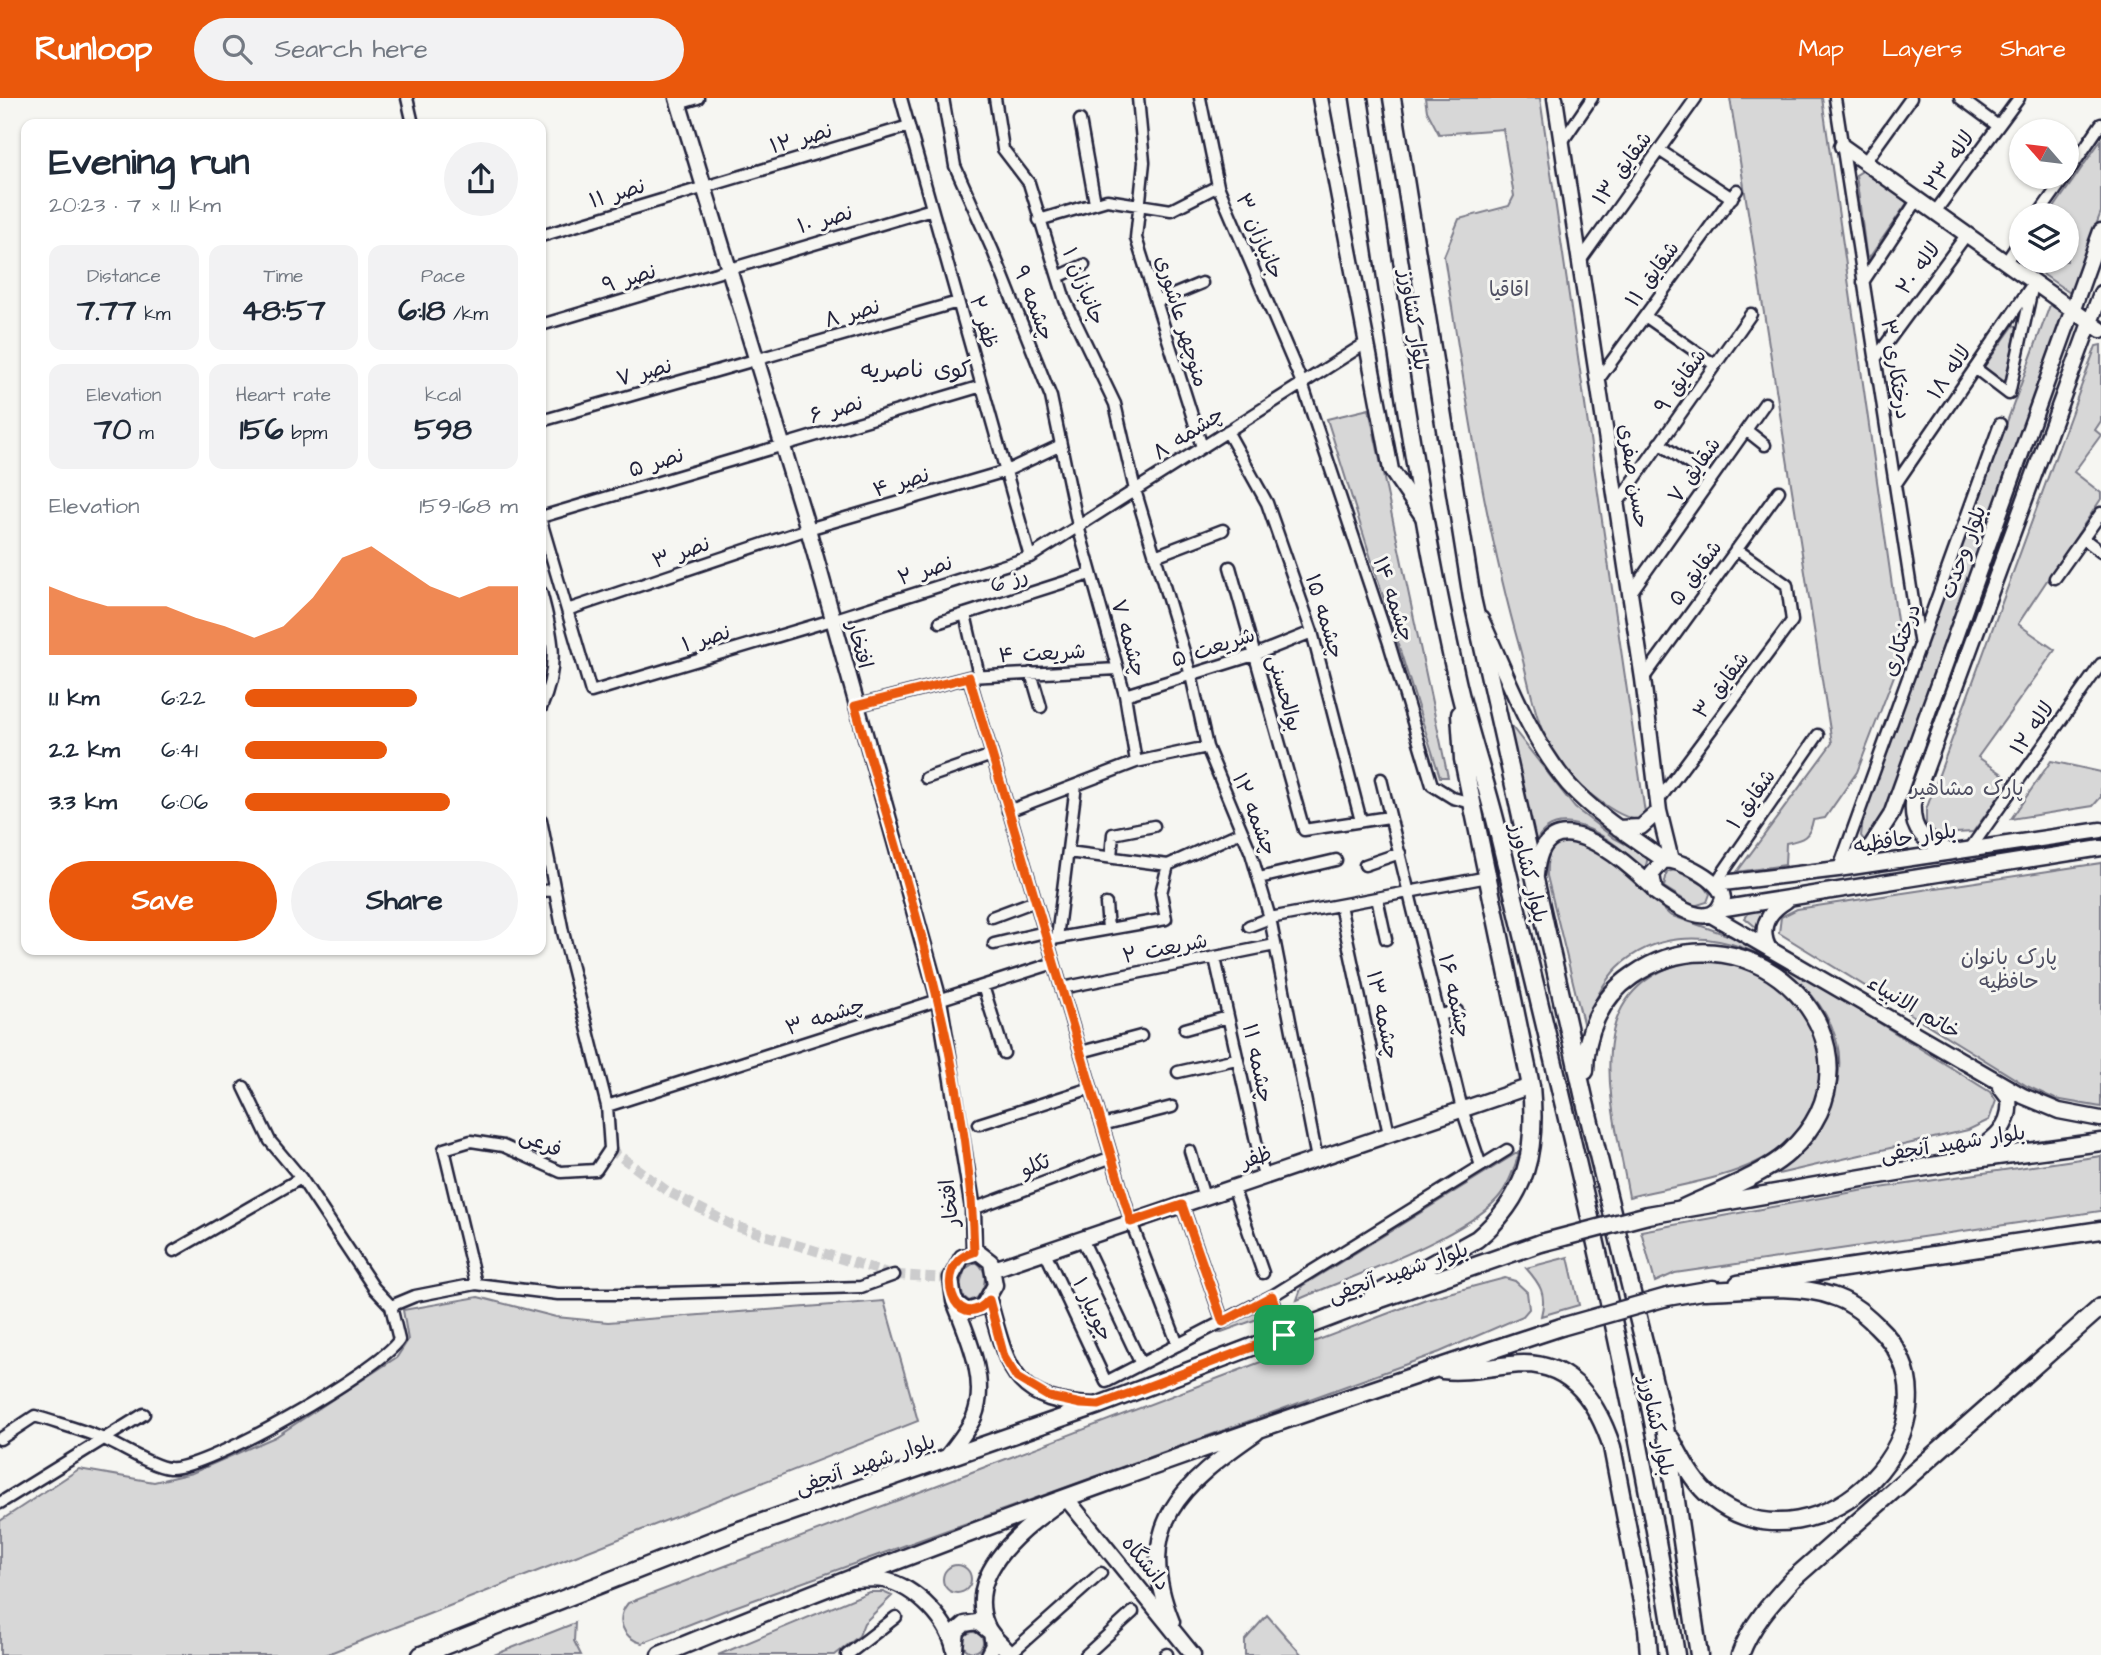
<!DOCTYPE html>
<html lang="en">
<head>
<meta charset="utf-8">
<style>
  :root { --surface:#fff; --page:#f2f2f3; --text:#1f2937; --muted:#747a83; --accent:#ea580c }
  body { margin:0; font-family:"Architects Daughter","Playpen Sans Arabic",sans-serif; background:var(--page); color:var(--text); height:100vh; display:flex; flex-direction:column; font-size:26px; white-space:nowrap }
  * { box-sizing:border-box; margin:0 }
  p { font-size:23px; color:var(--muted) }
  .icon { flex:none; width:38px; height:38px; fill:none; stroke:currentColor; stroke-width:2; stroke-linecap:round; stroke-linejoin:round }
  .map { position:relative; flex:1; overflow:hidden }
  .drawer { position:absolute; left:21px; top:21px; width:525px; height:836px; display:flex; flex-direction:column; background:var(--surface); border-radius:14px; box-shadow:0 2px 5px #0004 }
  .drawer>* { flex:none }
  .needle { width:46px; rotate:298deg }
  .controls { position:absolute; left:2009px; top:21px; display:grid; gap:14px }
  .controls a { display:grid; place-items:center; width:70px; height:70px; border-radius:50%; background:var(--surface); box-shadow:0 2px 5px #0004; font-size:35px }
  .pin { position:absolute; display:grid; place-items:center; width:60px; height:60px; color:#fff; margin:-30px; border-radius:14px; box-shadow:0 4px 10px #0006 }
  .round { display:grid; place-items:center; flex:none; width:74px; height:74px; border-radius:37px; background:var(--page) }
  .overview { display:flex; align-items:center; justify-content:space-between; height:119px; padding:0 28px }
  h1 { font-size:38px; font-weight:800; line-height:52px }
  .stats { display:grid; grid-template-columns:repeat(3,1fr); gap:10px; height:119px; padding:7px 28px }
  .stats div { display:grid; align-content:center; border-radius:14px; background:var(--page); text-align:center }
  .stats b { font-size:30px; font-weight:800 }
  .stats small { font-size:19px; font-weight:400 }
  .stats p { font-size:19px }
  .chart { height:196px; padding:14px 28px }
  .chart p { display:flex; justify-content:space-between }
  .chart svg { width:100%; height:126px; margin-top:7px; fill:var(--accent); opacity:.7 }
  .action { display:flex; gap:14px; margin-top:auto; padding:14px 28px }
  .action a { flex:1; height:80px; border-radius:42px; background:var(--accent); color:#fff; font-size:28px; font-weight:800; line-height:80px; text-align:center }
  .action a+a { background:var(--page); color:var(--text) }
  ul { padding:0 28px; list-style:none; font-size:23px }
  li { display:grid; grid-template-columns:112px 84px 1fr; align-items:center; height:52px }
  li i { height:18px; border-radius:9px; background:var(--accent) }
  header { display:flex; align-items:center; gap:42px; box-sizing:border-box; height:98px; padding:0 35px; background:var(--accent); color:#fff }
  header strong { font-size:33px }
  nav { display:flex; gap:38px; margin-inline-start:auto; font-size:24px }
  .search { width:490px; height:63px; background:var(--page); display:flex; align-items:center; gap:18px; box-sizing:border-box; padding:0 24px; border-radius:38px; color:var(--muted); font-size:26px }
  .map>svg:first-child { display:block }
</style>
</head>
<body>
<header>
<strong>Runloop</strong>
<div class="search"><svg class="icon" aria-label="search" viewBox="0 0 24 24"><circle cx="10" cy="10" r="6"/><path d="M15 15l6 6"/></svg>Search here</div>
<nav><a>Map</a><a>Layers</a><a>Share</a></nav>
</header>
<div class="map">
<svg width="2101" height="1557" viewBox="0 0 2101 1557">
  <rect width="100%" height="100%" fill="#f6f6f2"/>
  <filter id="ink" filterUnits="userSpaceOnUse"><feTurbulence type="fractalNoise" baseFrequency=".0143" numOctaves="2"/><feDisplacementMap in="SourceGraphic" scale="14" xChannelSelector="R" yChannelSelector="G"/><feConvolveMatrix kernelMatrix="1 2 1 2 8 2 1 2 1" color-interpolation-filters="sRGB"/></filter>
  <g filter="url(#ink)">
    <!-- green -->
    <path fill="#d7d7d7" stroke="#7c7c89" stroke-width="2" d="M1425 0H1540L1646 722C1618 726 1564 677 1551 653 1535 621 1529 585 1520 551 1483 421 1465 292 1444 158L1459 121 1509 108 1514 98 1503 31 1439 36 1427 13Z
      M1730 0H1822L1902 557 1857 674 1825 720 1813 722C1810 739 1803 742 1786 745L1785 767 1737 774 1832 645Z
      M2101 42V114L2070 195 2024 163H2067V117H2049Z
      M1864 72 1909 102 1867 163 1856 77Z
      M2050 207 2062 212 2063 225 1884 719 1871 741 1865 743 1861 738 1864 713Z
      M2014 227 2017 229 2005 284 1984 269Z
      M2101 247V323L2095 332 2101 337 2074 374 2101 395V401L2018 526 2055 552 1978 659 2011 682 1973 734 1938 736 1926 727V712L2096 248Z
      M1369 311 1448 679H1440L1327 321Z
      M1505 620 1575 710 1614 740 1648 758 1645 773C1621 749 1560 696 1534 746Z
      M2051 663 2101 674V699L2093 708 2011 721Z
      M1571 742 1605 758 1670 817 1736 840 1796 873 1990 994 1996 1003 1989 1022 1968 1032 1774 1077C1787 1066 1804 1055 1814 1041 1831 1015 1845 976 1837 945 1815 859 1687 804 1618 869 1601 886 1593 907 1584 929L1547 778C1546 758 1549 744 1571 742Z
      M2101 765V1009L2055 1001 2027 988 1779 835 1781 819 1797 811Z
      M1675 772 1703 786 1710 796 1707 804 1694 808 1664 789 1667 774Z
      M1765 810 1757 830 1745 820 1751 812Z
      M1697 862C1797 861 1865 969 1785 1045 1750 1079 1676 1087 1629 1099 1614 1011 1570 885 1697 862Z
      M1520 1053C1514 1070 1509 1088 1497 1101 1461 1141 1350 1179 1297 1202L1302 1188Z
      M2101 1058V1113L1675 1175 1655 1184 1641 1133 1859 1093Z
      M1568 1159 1579 1207 1541 1218C1547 1196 1540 1186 1526 1170Z
      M976 1164C989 1173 986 1189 977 1200L969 1203 963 1198 960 1187 965 1171Z
      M1505 1180 1515 1183 1527 1194 1529 1211 1523 1218 1440 1254 726 1512 642 1545C622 1540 615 1521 628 1505L1426 1201Z
      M478 1199 556 1219 608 1224 884 1203 918 1323 325 1557H0V1423L79 1371 154 1384 192 1375 275 1339 397 1259 408 1242 403 1212Z
      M1261 1210 1271 1216 1219 1235 1218 1232Z
      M943 1481a14 14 0 1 1 28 0a14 14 0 1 1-28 0Z
      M869 1494H883L892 1498 864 1525 859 1538 835 1557H718Z
      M1267 1517 1302 1557H1245V1542Z
      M575 1525 574 1543 581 1557H494Z
      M963 1544a10 10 0 1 1 20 0a10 10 0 1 1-20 0Z"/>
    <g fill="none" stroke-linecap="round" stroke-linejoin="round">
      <!-- street-tunnel -->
      <path stroke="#cccccd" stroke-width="10" stroke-dasharray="10 5" stroke-linecap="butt" d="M610 1051 667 1093 732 1127 894 1177 951 1180"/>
      <!-- street casing -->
      <g stroke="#22223b" stroke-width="15">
        <path id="street" d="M407 0 413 26
          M901 0 1030 459
          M943 0 955 68 993 153 1051 299 1078 428 1125 597 1136 664
          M995 0 1003 51 1029 85 1065 202 1115 306 1135 392 1191 577 1207 649 1251 755 1270 820 1317 1061
          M1138 0 1144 64 1136 140 1202 349
          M1200 0 1218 88 1302 285 1389 545 1432 687 1453 700 1472 705
          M1835 0 1920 548
          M1960 0 1998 28
          M678 6 698 0
          M1080 22 1095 105
          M1562 44 1592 0
          M1659 52 1732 100
          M1865 64 1911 0
          M2067 76 2101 26
          M1935 114 2019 0
          M2038 117 2065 79
          M1039 122 1107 102 1171 112 1218 88
          M541 138 909 28
          M1580 163 1696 0
          M2006 164 2021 141
          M1058 179 1084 167
          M1863 184 1918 101
          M1156 204 1202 185
          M1645 218 1715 267
          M541 227 932 111
          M1875 261 1967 136
          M1975 270 2009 296 2032 191
          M1598 282 1737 92
          M541 323 958 204
          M1746 332 1765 347
          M1227 333 1267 405 1312 534 1361 723
          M1659 345 1711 381
          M1895 387 2034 184
          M1617 406 1751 216
          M541 419 982 288
          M541 423 591 594 832 522 1030 459 1366 245
          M2083 440 2101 454
          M1155 458 1223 432
          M1230 469 1304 732 1389 719
          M2055 480 2101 415
          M541 494C553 538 560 567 541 610
          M1630 496 1765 305
          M567 512 808 431 1006 373 1061 347
          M965 516 979 578
          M940 524 1090 476
          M1031 575 1041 609
          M969 579 1131 1124 1178 1247
          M1643 581 1779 393
          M1125 597 1254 557 1312 534
          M855 608 969 579 1117 571
          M926 680 992 657
          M1381 681 1462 1011 1481 1068
          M1658 703 1792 523 1787 487 1736 451
          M1008 713 1136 664 1207 649
          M1970 751 2101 566
          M1068 754 1168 767
          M1111 759 1113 736 1154 728
          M1168 767 1241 734
          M1365 767 1400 755
          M1839 770 2000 326
          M1259 780 1336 762
          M1715 786 1818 637
          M541 793 554 792
          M1377 800 1386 841
          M1106 806 1108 831
          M1340 807 1389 1036
          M992 819 1035 803
          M1249 828 1270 820 1488 779
          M1057 840 1076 687
          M1047 842 1166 821 1161 795 1168 767
          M994 846 1045 834
          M1215 860 1264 1079
          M983 888 1004 955
          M1062 890 1275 847
          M1440 917 1457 913
          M1185 931 1228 919
          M1081 954 1141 938
          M1178 974 1236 961
          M244 989 270 1043 301 1080 374 1190 391 1208
          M607 1008 1054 865
          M979 1026 1091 990
          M1102 1027 1172 1009
          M1190 1053 1204 1099
          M1233 1089 1263 1175
          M1182 1107 1223 1224
          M973 1111 1112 1059
          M1082 1141 1141 1266
          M174 1153 301 1080
          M1045 1154 1106 1284 1272 1198 1507 1052
          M476 1186 444 1051 471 1043 503 1048 561 1074 596 1072 610 1051 607 1008 563 834 541 722
          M1272 1198 1284 1237
          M0 1341 35 1318C59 1326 84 1332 106 1342 122 1349 153 1369 169 1370 204 1374 381 1271 399 1242L391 1208 415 1198 476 1186 558 1196H633L861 1189 894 1177
          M0 1405 144 1316
          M1010 1556 1101 1475
          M847 1557 896 1519
          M1086 1557 1133 1514
          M1165 1557 1167 1556"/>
      </g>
      <!-- secondary casing -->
      <g stroke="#22223b" stroke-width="19">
        <path id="secondary" d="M677 0 808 431 939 902 973 1111 974 1154
          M1320 0 1391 372 1424 420
          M1555 0 1643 581 1659 713 1671 762
          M1842 48 2101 232
          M1481 521C1507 577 1528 638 1568 686 1595 716 1631 739 1664 762
          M1618 730 1641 729 1659 713
          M1950 753C1924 743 1911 734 1913 705L2101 195
          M1664 762C1681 762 1721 782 1723 800 1714 836 1673 807 1655 794L1652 776Z
          M1838 771 1871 748 1891 717 2101 133
          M1536 777C1543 693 1623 760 1653 790
          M1715 786 1838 771 2101 732
          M1719 811 2101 750
          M1711 817 2023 998 2059 1013 2101 1021
          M1769 851C1758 831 1768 814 1786 803
          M1961 1063C1985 1046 2013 1033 2009 1001L2000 989
          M978 1154 991 1164 995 1187 983 1208 967 1213 954 1203 951 1180 962 1159Z
          M994 1171 1531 988
          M989 1202C1008 1272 1013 1305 1097 1307
          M946 1360C956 1347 967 1334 974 1319 989 1283 967 1237 954 1203
          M851 1482C861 1482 873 1480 884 1482 914 1487 953 1526 955 1557
          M1172 1524C1133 1427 1181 1387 1256 1335
          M955 1550 957 1533 965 1526 977 1524 991 1535 993 1547 988 1557
          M1011 1557C1004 1548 991 1538 987 1528 963 1473 1028 1427 1066 1400L1193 1557"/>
      </g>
      <!-- primary casing -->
      <g stroke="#22223b" stroke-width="21">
        <path id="primary" d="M1359 0C1389 195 1414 391 1457 583 1468 632 1485 680 1497 729 1563 1004 1633 1278 1676 1557
          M1392 0 1472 500 1584 1000 1665 1329 1699 1557
          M1585 973C1585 935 1600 900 1632 878 1752 795 1901 950 1789 1054 1763 1078 1714 1095 1681 1111
          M1648 1117 1961 1063 2101 1044
          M1738 1186 2101 1132
          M1372 1199 1477 1141C1528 1098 1537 1052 1531 988L1463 661 1460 616
          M1667 1199 1713 1191
          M1442 1272C1470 1275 1496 1267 1524 1266 1574 1266 1598 1307 1612 1349L1647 1530 1649 1557
          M1671 1341C1683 1363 1693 1385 1713 1401 1819 1484 1978 1323 1876 1227 1864 1215 1849 1203 1832 1198 1794 1185 1745 1192 1705 1193
          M421 1557 731 1435 1099 1307 1352 1211 1541 1145
          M660 1557C955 1435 1257 1329 1561 1229
          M1740 1557C1751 1527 1771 1505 1792 1482L2101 1209"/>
      </g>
      <!-- street -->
      <use href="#street" stroke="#f6f6f2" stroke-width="10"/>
      <!-- secondary -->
      <use href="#secondary" stroke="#f6f6f2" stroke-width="14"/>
      <!-- primary -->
      <use href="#primary" stroke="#f6f6f2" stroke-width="16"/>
      <!-- primary-bridge casing -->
      <g stroke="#22223b" stroke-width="21" stroke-linecap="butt">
        <path id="primary-bridge" d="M1541 1145 1648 1117
          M1561 1229 1667 1199"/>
      </g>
      <!-- primary-bridge -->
      <use href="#primary-bridge" stroke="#f6f6f2" stroke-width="16"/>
    </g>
  </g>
  <g fill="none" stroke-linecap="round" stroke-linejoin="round" filter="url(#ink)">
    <!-- route casing -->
    <g stroke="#fff" stroke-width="14">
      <path id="route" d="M969 579 1131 1124 1182 1107 1223 1224 1272 1198 1284 1237 1099 1307 1081 1306 1049 1299 1017 1280 1004 1259 989 1202C955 1240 930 1165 974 1154 969 967 906 786 855 608Z"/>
    </g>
    <!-- route -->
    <use href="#route" stroke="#ea580c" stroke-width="9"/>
  </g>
  <g text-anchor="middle" stroke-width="6" stroke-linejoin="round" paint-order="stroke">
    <!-- street labels -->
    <g font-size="21" fill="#22223b" stroke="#f6f6f2">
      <text transform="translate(801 40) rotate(-16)" y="7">نصر ۱۲</text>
      <text transform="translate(1949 63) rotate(-54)" y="7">لاله ۲۳</text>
      <text transform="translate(1622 70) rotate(-54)" y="7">شقایق ۱۳</text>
      <text transform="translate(617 95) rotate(-17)" y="7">نصر ۱۱</text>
      <text transform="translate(825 121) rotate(-16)" y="7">نصر ۱۰</text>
      <text transform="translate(1260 138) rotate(67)" y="7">جانبازان ۳</text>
      <text transform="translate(1918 170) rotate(-54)" y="7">لاله ۲۰</text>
      <text transform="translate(1652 176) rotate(-54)" y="7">شقایق ۱۱</text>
      <text transform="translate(629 180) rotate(-17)" y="7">نصر ۹</text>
      <text transform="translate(1084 188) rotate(68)" y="7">جانبازان ۱</text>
      <text transform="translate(1034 205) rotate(69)" y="7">چشمه ۹</text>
      <text transform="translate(852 215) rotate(-16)" y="7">نصر ۸</text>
      <text transform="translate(1414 222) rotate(81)" y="7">بلوار کشاورز</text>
      <text transform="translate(1182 223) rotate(73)" y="7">منوچهر عاشوری</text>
      <text transform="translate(984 224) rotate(74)" y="7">ظفر ۲</text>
      <text transform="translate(1896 271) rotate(81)" y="7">درختکاری ۳</text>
      <text transform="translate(644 274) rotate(-15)" y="7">نصر ۷</text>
      <text transform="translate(1949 274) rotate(-56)" y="7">لاله ۱۸</text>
      <text transform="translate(1680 283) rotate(-55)" y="7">شقایق ۹</text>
      <text transform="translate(836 311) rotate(-16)" y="7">نصر ۶</text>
      <text transform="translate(1188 335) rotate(-33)" y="7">چشمه ۸</text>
      <text transform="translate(656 364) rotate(-17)" y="7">نصر ۵</text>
      <text transform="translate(1694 372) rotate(-55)" y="7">شقایق ۷</text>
      <text transform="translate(1634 378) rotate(81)" y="7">حسن صفری</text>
      <text transform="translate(901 384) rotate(-17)" y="7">نصر ۴</text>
      <text transform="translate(681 454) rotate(-19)" y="7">نصر ۳</text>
      <text transform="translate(1963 454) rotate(-70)" y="7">بلوار وحدت</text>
      <text transform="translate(925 472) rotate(-18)" y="7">نصر ۲</text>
      <text transform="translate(1695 475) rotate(-54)" y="7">شقایق ۵</text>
      <text transform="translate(1009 482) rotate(-18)" y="7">رز 6</text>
      <text transform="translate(1394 501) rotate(71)" y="7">چشمه ۱۴</text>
      <text transform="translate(1325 518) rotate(73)" y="7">چشمه ۱۵</text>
      <text transform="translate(706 540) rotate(-17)" y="7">نصر ۱</text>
      <text transform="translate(1129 540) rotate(74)" y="7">چشمه ۷</text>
      <text transform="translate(1901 542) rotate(-70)" y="7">درختکاری</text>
      <text transform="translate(860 547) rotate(75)" y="7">افتخار</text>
      <text transform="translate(1213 549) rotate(-18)" y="7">شریعت ۵</text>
      <text transform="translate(1042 555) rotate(-3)" y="7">شریعت ۴</text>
      <text transform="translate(1721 587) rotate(-53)" y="7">شقایق ۳</text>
      <text transform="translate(1285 595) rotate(74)" y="7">بوالحسنی</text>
      <text transform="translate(2032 630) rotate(-55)" y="7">لاله ۱۲</text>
      <text transform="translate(1751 701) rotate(-55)" y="7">شقایق ۱</text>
      <text transform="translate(1255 716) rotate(68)" y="7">چشمه ۱۲</text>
      <text transform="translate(1905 740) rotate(-9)" y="7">بلوار حافظیه</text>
      <text transform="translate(1529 775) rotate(76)" y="7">بلوار کشاورز</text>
      <text transform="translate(1165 850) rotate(-11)" y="7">شریعت ۲</text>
      <text transform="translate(1455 898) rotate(77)" y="7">چشمه ۱۶</text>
      <text transform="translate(1914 909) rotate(31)" y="7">خاتم الانبیاء</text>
      <text transform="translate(1383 917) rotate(78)" y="7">چشمه ۱۳</text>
      <text transform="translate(825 918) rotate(-18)" y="7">چشمه ۳</text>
      <text transform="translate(1258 965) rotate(78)" y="7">چشمه ۱۱</text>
      <text transform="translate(541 1044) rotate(24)" y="7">فرعی</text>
      <text transform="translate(1953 1045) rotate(-9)" y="7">بلوار شهید آنجفی</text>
      <text transform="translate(1256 1059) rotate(-19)" y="7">ظفر</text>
      <text transform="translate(1035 1067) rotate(-21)" y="7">تکلو</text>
      <text transform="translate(949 1105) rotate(-96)" y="7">افتخار</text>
      <text transform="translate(1398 1174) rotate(-19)" y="7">بلوار شهید آنجفی</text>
      <text transform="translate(1093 1211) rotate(65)" y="7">جویبار ۱</text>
      <text transform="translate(1657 1328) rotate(78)" y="7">بلوار کشاورز</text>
      <text transform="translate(865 1366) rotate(-19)" y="7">بلوار شهید آنجفی</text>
      <text transform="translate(1146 1465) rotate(51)" y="7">دانشگاه</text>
    </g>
    <!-- park labels -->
    <g font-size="21" fill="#4f4f62" stroke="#f6f6f2">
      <text x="1509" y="198">اقاقیا</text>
      <text x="1967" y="697">پارک مشاهیر</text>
      <text x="2009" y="866">پارک بانوان<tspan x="2009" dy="24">حافظیه</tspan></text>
    </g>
    <!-- neighbourhood labels -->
    <g font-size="23" fill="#22223b" stroke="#f6f6f2">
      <text x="916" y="279">کوی ناصریه</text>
    </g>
  </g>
</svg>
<div class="controls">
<a><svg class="needle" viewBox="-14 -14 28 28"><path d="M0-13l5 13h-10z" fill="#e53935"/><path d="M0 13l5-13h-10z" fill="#747a83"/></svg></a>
<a><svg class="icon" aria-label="layers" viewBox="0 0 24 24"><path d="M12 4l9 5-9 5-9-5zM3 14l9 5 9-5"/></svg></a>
</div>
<div class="pin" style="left:1284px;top:1237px;background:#1e9e55"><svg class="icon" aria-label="arrive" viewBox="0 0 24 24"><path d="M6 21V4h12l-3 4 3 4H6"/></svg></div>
<section class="drawer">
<div class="overview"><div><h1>Evening run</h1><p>20:23 · 7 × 1.1 km</p></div><a class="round"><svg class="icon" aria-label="share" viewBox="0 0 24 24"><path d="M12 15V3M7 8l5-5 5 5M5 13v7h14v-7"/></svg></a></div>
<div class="stats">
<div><p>Distance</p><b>7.77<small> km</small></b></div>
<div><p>Time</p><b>48:57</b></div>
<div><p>Pace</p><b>6:18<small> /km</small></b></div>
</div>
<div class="stats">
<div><p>Elevation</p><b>70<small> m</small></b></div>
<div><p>Heart rate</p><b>156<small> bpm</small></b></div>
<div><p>kcal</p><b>598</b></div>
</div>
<div class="chart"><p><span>Elevation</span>159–168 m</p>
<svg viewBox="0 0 160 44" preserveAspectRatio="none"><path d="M0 44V20L10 24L20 27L30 27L40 27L50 31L60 34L70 38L80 34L90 24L100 10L110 6L120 13L130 20L140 24L150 20L160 20V44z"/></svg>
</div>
<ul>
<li><b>1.1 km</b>6:22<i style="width:63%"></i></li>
<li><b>2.2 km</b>6:41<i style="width:52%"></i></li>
<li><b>3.3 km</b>6:06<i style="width:75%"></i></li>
</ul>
<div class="action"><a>Save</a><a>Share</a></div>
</section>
</div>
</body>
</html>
